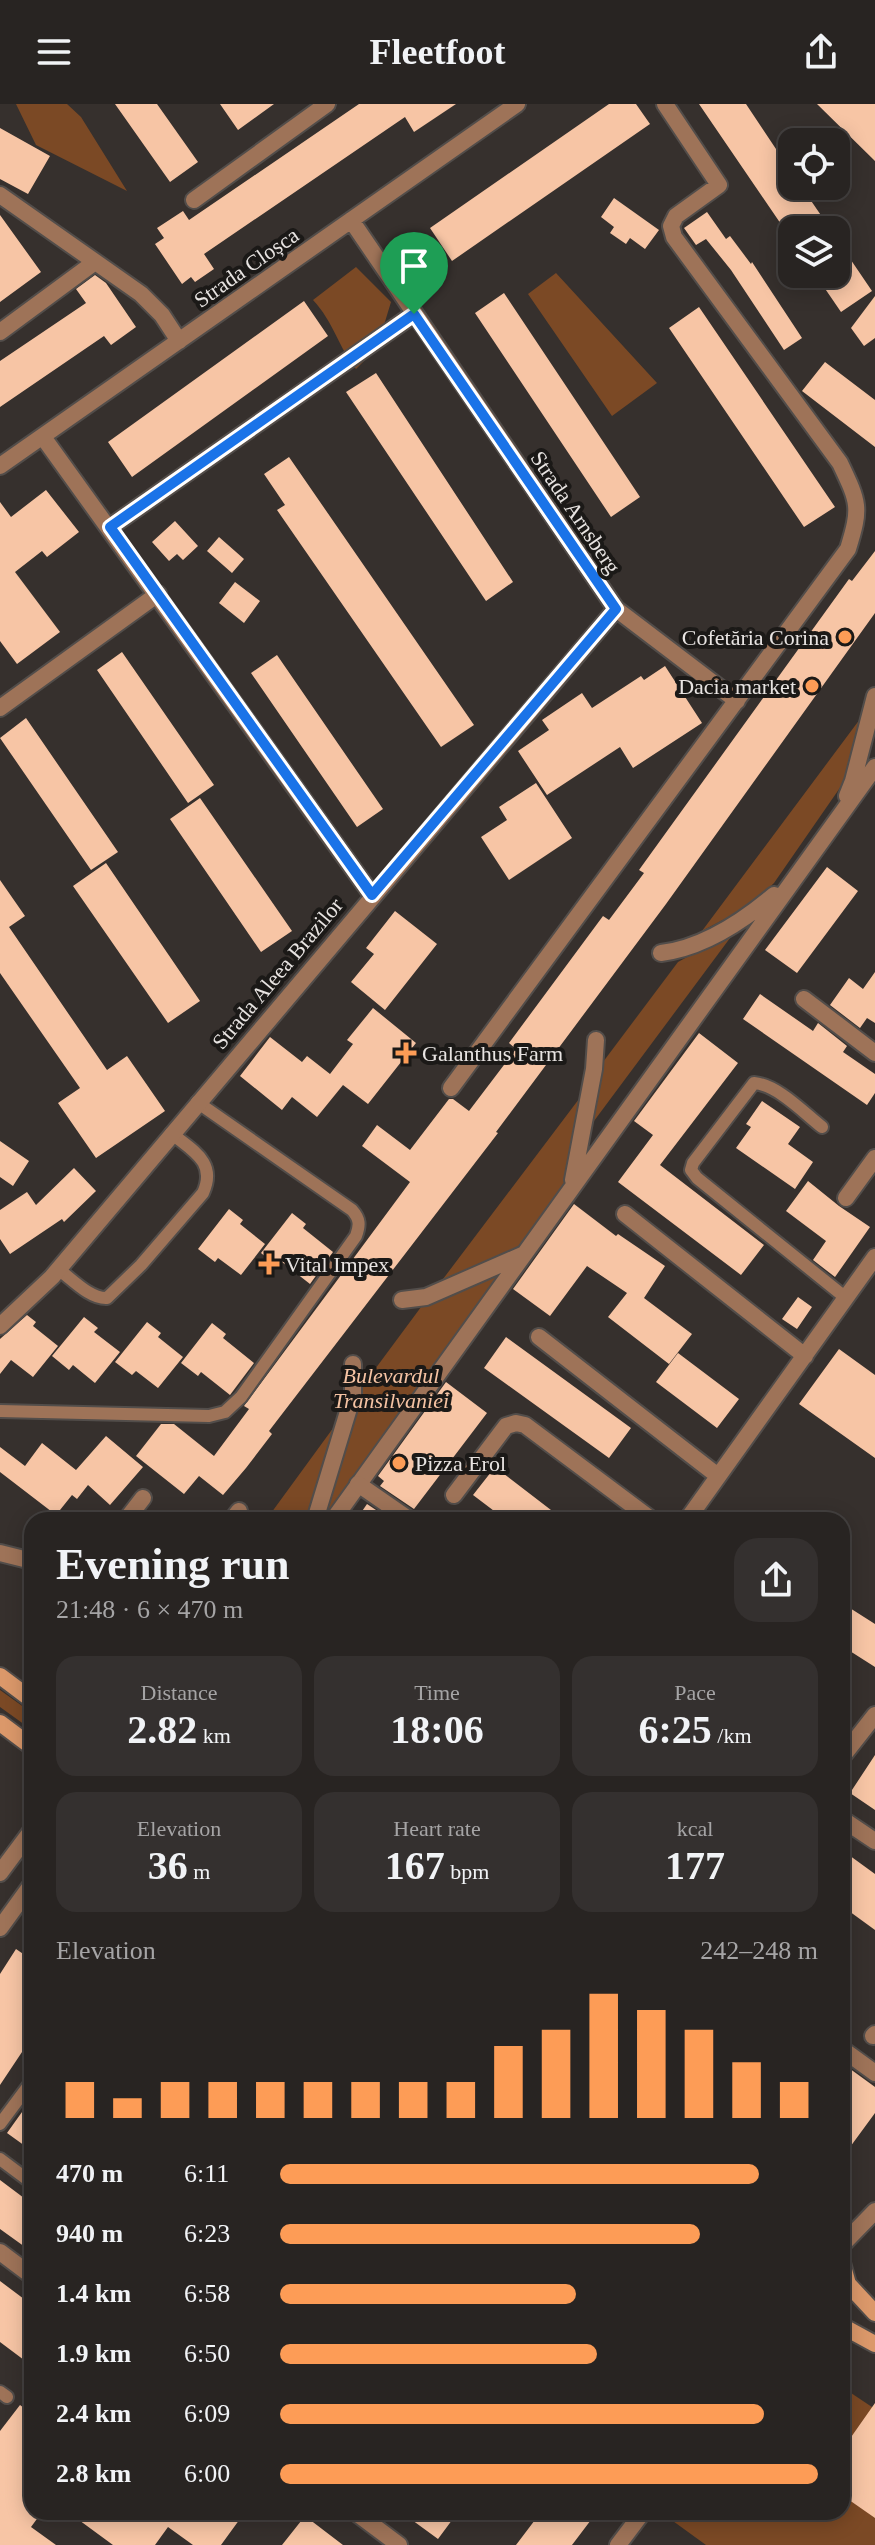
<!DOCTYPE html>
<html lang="en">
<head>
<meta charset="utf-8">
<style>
  :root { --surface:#282422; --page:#34302f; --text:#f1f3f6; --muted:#a5a4a5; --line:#444140; --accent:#fd9c56 }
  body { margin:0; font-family:Georgia,serif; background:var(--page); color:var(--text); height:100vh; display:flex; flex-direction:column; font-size:30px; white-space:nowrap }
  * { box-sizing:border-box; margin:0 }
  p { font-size:26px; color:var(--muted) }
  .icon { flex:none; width:44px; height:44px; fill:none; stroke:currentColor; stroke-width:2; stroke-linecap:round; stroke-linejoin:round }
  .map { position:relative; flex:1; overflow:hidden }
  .sheet { position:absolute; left:24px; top:1408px; width:826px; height:1008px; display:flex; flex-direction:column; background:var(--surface); border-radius:24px; box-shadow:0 4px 20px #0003,0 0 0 2px var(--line) }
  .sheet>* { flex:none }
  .fabs { position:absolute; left:778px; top:24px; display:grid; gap:16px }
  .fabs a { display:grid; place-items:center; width:72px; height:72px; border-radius:16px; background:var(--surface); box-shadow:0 4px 20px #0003,0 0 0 2px var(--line); font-size:40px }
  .pin { position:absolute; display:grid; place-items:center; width:68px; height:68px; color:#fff; margin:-82px -34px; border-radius:50% 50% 50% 0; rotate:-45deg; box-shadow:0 0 8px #0007 }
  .pin .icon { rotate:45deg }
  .round { display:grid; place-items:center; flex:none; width:84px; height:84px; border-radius:24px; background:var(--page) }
  .headline { display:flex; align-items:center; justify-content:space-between; height:136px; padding:0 32px }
  h1 { font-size:44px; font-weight:700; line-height:60px }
  .figures { display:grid; grid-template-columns:repeat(3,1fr); gap:12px; height:136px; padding:8px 32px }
  .figures div { display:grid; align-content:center; border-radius:20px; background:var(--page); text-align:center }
  .figures b { font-size:40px; font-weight:700 }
  .figures small { font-size:22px; font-weight:400 }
  .figures p { font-size:22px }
  .chart { height:224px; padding:16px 32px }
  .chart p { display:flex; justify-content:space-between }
  .chart svg { width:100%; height:144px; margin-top:8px; stroke:var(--accent); stroke-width:6 }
  ul { padding:0 32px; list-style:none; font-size:26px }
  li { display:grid; grid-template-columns:128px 96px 1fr; align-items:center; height:60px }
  li i { height:20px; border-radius:10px; background:var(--accent) }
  header { display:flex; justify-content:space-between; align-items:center; height:104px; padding:0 32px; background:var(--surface); font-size:36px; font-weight:700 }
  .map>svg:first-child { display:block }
</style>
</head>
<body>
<header><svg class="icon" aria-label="menu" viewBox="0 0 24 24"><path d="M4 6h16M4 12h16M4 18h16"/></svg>Fleetfoot<svg class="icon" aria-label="share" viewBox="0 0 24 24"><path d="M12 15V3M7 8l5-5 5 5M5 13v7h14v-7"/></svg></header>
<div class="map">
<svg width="875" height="2441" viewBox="0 0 875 2441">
  <rect width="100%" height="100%" fill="#36302d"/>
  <!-- green -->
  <path fill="#7b4925" d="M16 0H67L81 13 127 87 36 41Z
    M356 163 391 198 377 244 356 265C339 244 333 217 313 196Z
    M556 169 657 279 612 312 528 190Z
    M866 607 844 678 774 779 751 801 702 827Z
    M736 826 594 1017 600 962 678 858Z
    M585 987 567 1076 515 1147 440 1179Z
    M502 1168 324 1416 364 1280 424 1199Z
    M339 1316 308 1416H266Z
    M0 1586 32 1609V1626L0 1603Z
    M842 2283 875 2305V2441H706L666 2412 669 2408H842Z"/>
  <!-- building -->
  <path fill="#f7c5a5" d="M115 0H157L198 58 170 78Z
    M220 0H274L238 26Z
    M359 0H456L414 28 405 13 204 150 214 165 195 178 191 173 182 180 155 140 164 134 157 124 183 107 189 116Z
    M609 0H636L650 20 452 157 430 124Z
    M699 0H746L792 69V82H801L831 126H785Z
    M817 0H875V57Z
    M0 24 50 52 28 90 0 75Z
    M614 94 659 126 645 145 630 134 626 140 610 129 614 123 601 113Z
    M707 108 726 135 730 132 751 160 752 158 802 234 784 246 731 166 706 135 696 141 684 124Z
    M0 111 41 168 0 198Z
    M836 134 872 187 841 208 815 170H836Z
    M95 171 106 179 136 223 111 241 104 232 0 303V257L86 199 76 185Z
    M504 189 640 393 611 413 475 209Z
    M875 192V234L864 242 851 224Z
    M304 197 328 232 132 373 108 338Z
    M699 203 835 403 804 423 669 224Z
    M825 258 875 296V343L802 287Z
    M376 269 513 478 486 497 346 288Z
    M289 353 474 621 441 643 277 406 285 401 264 370Z
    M46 386 79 428 47 453 42 447 15 468 60 528 17 560 0 537V398L11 413Z
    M175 417 198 442 183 456 177 450 169 457 152 438Z
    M219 433 244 455 232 469 207 447Z
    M875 447V509L666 800 496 1028 498 1029 269 1327 272 1330 246 1364 223 1391 199 1372 184 1390 136 1352 161 1320H174L214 1352 249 1305 244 1302 410 1078 362 1042 377 1021 410 1046 449 995H453L469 1007 516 945 509 939 603 812 609 816 644 769 639 766 849 475 852 477Z
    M235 478 260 497 244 519 219 499Z
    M122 548 214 681 188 699 97 566Z
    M277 551 383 705 357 723 251 569Z
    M665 562 702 619 633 664 620 643 547 691 518 647 549 626 542 616 582 589 592 604 641 572 644 576Z
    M26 614 118 748 91 766 0 634Z
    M536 679 572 734 509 776 481 733 507 716 499 703Z
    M200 694 292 827 261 848 170 715Z
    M106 759 200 897 168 919 73 782Z
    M827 763 858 787 797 869 765 846Z
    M0 776 25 812 9 823 107 966 127 952 165 1007 96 1054 58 999 80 984 0 869Z
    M395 807 437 840 385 906 351 878 374 850 366 844Z
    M875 868V919L867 914 860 924 830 901 849 874 863 885Z
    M760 890 813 927 818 919 847 942 843 948 875 970V989L867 1001 743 915Z
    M373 904 416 939 368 1000 343 981 317 1013 292 993 282 1006 240 972 270 933 302 958 307 952 330 970 353 940 347 936Z
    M699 929 738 959 660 1061 764 1141 741 1171 618 1078 653 1031 634 1017Z
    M762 997 800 1023 788 1040 813 1058 795 1085 736 1044 751 1023 746 1020Z
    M0 1037 29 1057 13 1082 0 1073Z
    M74 1064 96 1087 64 1118 62 1115 10 1150 0 1135V1106L27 1088 36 1101Z
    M808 1077 839 1102 870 1123 835 1173 813 1156 826 1137 786 1107Z
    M574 1100 616 1132 618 1130 665 1162 644 1194 692 1230 669 1260 608 1213 627 1189 587 1162 550 1212 513 1185Z
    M229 1105 243 1116 240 1120 265 1140 241 1171 218 1154 215 1158 198 1145Z
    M292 1109 306 1120 303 1124 333 1148 310 1180 282 1158 278 1163 261 1149Z
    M798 1193 812 1203 797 1225 782 1215Z
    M27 1211 36 1218 33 1222 58 1242 33 1273 11 1256 0 1270V1235Z
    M84 1213 98 1224 94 1228 120 1248 95 1279 73 1261 69 1266 52 1252Z
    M147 1218 161 1229 158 1233 183 1253 158 1284 136 1267 132 1271 115 1258Z
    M212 1219 226 1230 223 1234 254 1259 230 1291 201 1268 198 1272 181 1259Z
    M506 1233 631 1324 609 1354 484 1264Z
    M839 1245 875 1271V1354L799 1300Z
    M678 1249 739 1295 717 1324 656 1278Z
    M446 1278 487 1309 414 1405 380 1382 384 1377 378 1372Z
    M106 1332 143 1363 110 1401 88 1381 77 1395 72 1391 56 1411 0 1368V1343L25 1362 42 1339 76 1366Z
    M495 1363 564 1416H506L473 1391Z
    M367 1400 391 1416H356Z
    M842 1499 875 1520V1563L842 1542Z
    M875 1651V1706L850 1689Z
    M842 1746 875 1770V1826L842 1802Z
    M16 1845 32 1856V1933L0 1981V1870Z
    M842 1959 875 1983V2009L842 2054Z
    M32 1994V2047L7 2029Z
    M0 2076 32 2100V2148L0 2125Z
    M0 2177 32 2201V2262L0 2238Z
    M875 2299V2414L842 2391V2346Z
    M20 2301 32 2310V2408H42L31 2423 56 2441H0V2327Z
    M68 2408H245L221 2441H193L168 2423 155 2441H113Z
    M401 2408H458L438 2435Z
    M541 2408H597L572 2441H516Z
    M305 2412 343 2441H282Z"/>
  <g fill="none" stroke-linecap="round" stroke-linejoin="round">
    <!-- service casing -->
    <g stroke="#524d4a" stroke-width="16">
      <path id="service" d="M822 1023C804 1009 778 981 754 979L693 1059 691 1066 697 1074 846 1194
        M58 1165C72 1175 90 1195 107 1194L141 1161 203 1089C217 1058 193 1047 171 1029
        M0 1307 209 1312 225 1308 241 1293 356 1132C360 1121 360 1115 352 1106L197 998
        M0 2020 32 1977
        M0 2055 32 2079
        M0 2288 7 2293"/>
    </g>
    <!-- pedestrian casing -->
    <g stroke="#524d4a" stroke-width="20">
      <path id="pedestrian" d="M847 692 853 677 875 592
        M661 849C703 844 742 818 774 791
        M573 1076 594 965 596 936
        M402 1196 426 1193 522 1151
        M232 1416 239 1407
        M315 1416 353 1291V1260
        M333 1416 875 663"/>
    </g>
    <!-- minor casing -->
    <g stroke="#524d4a" stroke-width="20">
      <path id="minor" d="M0 91 141 190 162 211 179 237
        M194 96 327 0
        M351 116 616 505 737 597
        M0 228 95 158
        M43 333 372 791
        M0 362 517 0
        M110 423 414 210
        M0 604 158 490
        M804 895 875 949
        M451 984 848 445C861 403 859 399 840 359L674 133 671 122 676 112 719 81 665 0
        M846 1094 875 1054
        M625 1110 805 1252
        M0 1222 52 1173 616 505
        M539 1233 718 1372
        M358 1380 410 1416
        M454 1391 506 1322 516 1319 525 1321 652 1416
        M126 1416 143 1394
        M687 1416 875 1153
        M0 1449 32 1457
        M842 1653 875 1611
        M842 1715 875 1737
        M0 1769 32 1726
        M0 1824 32 1780
        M873 1932 875 1930
        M842 1945 875 1969
        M0 2148 32 2172
        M355 2408 399 2441
        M618 2441 643 2408"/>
    </g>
    <!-- tertiary casing -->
    <g stroke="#524d4a" stroke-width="20">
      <path id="tertiary" d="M842 2141 875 2107"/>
    </g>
    <!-- secondary casing -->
    <g stroke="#524d4a" stroke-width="20">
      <path id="secondary" d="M0 1572 32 1596
        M0 1619 32 1643
        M842 2159 848 2180 842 2197
        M848 2180 875 2209
        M842 2222 875 2240"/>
    </g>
    <!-- service -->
    <use href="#service" stroke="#9e7358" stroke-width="12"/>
    <!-- pedestrian -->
    <use href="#pedestrian" stroke="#9e7358" stroke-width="16"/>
    <!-- minor -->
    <use href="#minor" stroke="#9e7358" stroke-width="16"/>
    <!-- tertiary -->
    <use href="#tertiary" stroke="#9e7358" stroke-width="16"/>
    <!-- secondary -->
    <use href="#secondary" stroke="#db986a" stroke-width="16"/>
  </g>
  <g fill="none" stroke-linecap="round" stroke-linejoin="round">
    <!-- route casing -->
    <g stroke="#fff" stroke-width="16">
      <path id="route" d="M414 210 616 505 372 791 110 423Z"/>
    </g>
    <!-- route -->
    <use href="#route" stroke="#1a73e8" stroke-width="10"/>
  </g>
  <!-- markers -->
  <g fill="#fd9c56" stroke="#1b1917" stroke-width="3">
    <circle cx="845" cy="533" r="8"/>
    <circle cx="812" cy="582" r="8"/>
    <path d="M402 937h8v8h8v8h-8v8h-8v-8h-8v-8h8z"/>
    <path d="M265 1148h8v8h8v8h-8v8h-8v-8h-8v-8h8z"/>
    <circle cx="399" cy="1359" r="8"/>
  </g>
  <g text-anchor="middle" stroke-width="8" stroke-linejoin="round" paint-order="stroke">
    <!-- street labels -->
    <g font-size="22" fill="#e8e4e2" stroke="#1b1917">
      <text transform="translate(246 163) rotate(-35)" y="8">Strada Cloșca</text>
      <text transform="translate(576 408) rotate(56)" y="8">Strada Arnsberg</text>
      <text transform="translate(277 869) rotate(-50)" y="8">Strada Aleea Brazilor</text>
    </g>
    <!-- poi labels -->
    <g font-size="22" fill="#e8e4e2" stroke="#1b1917" text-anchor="start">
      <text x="829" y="541" text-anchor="end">Cofetăria Corina</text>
      <text x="796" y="590" text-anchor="end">Dacia market</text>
      <text x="422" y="957">Galanthus Farm</text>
      <text x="285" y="1168">Vital Impex</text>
      <text x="415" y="1367">Pizza Erol</text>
    </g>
    <!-- park labels -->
    <g font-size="22" font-style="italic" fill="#f5c3a3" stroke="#1b1917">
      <text x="391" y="1279">Bulevardul<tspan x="391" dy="25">Transilvaniei</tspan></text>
    </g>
  </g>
</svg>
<div class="fabs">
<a><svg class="icon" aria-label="locate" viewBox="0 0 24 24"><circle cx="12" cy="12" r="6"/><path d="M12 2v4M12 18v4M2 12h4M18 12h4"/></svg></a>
<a><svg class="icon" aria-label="layers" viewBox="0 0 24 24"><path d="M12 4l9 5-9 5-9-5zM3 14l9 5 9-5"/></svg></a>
</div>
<div class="pin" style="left:414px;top:210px;background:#1e9e55"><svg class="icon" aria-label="arrive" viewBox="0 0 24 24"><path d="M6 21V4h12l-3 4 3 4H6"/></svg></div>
<section class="sheet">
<div class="headline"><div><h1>Evening run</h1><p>21:48 · 6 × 470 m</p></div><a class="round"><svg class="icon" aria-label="share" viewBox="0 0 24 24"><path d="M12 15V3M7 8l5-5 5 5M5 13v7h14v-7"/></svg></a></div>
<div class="figures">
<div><p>Distance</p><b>2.82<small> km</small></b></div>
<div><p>Time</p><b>18:06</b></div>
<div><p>Pace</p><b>6:25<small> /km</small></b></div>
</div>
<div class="figures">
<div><p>Elevation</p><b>36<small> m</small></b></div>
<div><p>Heart rate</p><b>167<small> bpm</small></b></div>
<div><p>kcal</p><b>177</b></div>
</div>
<div class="chart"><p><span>Elevation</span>242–248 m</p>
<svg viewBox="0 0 160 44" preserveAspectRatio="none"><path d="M5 44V33M15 44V38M25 44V33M35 44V33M45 44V33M55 44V33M65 44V33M75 44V33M85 44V33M95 44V22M105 44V17M115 44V6M125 44V11M135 44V17M145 44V27M155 44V33"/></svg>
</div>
<ul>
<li><b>470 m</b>6:11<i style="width:89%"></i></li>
<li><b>940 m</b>6:23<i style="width:78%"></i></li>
<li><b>1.4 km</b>6:58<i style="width:55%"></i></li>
<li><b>1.9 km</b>6:50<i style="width:59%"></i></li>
<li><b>2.4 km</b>6:09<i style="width:90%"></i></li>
<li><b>2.8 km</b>6:00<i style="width:100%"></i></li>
</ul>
</section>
</div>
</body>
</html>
